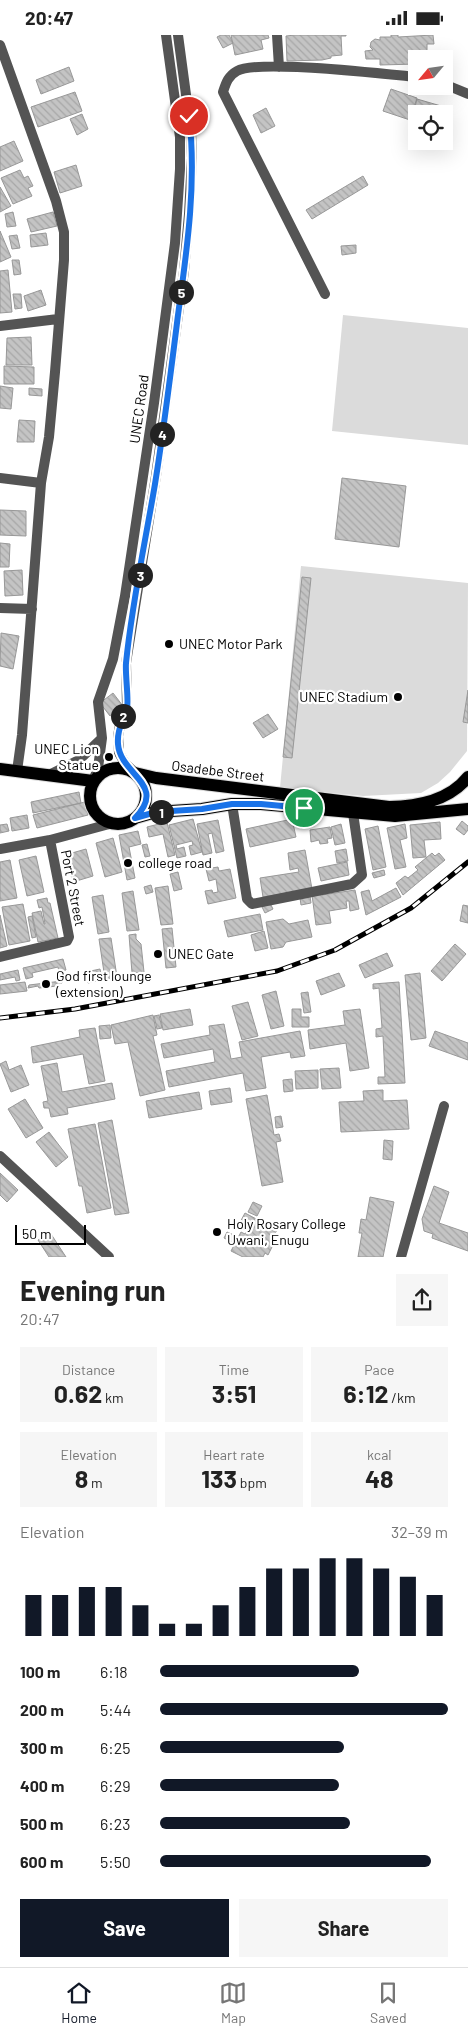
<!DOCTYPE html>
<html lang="en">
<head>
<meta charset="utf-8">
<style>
  :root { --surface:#fff; --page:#f6f6f6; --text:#222; --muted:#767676; --line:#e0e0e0; --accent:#111827 }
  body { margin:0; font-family:Barlow,sans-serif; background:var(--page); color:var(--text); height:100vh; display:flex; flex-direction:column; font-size:19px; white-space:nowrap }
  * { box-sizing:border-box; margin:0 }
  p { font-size:16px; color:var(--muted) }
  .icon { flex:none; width:28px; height:28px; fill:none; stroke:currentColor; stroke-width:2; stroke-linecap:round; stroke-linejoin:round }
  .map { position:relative; height:1222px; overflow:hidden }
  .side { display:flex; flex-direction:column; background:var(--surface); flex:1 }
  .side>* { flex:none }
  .needle { width:32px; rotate:241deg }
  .tools { position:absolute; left:408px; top:15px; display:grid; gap:10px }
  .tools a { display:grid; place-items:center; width:45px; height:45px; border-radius:0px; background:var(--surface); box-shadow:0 5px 20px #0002; font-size:25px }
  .scale { position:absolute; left:15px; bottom:12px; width:71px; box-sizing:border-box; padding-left:5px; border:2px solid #000; border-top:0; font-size:14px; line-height:18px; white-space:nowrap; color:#000; -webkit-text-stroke:4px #fff; paint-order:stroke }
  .pin { position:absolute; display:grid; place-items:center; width:42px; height:42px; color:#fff; margin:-21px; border:2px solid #fff; border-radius:50%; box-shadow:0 1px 5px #0007 }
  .km { position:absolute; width:25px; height:25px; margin:-12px; border-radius:50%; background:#222; color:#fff; font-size:14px; line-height:25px; text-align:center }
  .round { display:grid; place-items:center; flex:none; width:52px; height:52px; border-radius:0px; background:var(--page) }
  .overview { display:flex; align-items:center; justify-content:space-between; height:85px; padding:0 20px }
  h1 { font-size:28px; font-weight:700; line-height:38px }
  .figures { display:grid; grid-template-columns:repeat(3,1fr); gap:8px; height:85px; padding:5px 20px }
  .figures div { display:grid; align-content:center; border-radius:0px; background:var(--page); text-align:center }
  .figures b { font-size:25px; font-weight:700 }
  .figures small { font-size:14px; font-weight:400 }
  .figures p { font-size:14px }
  .chart { height:140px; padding:10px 20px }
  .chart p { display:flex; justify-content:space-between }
  .chart svg { width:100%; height:90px; margin-top:5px; stroke:var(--accent); stroke-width:6 }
  .cta { display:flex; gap:10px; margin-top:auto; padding:10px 20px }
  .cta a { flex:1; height:58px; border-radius:0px; background:var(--accent); color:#fff; font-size:20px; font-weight:700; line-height:58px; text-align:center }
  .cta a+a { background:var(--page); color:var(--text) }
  ul { padding:0 20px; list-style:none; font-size:16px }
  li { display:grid; grid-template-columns:80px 60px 1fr; align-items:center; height:38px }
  li i { height:12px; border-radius:6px; background:var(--accent) }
  .status { display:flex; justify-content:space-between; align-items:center; height:35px; padding:0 25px; background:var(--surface); direction:ltr }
  .status svg { height:14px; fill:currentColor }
  .tabs { display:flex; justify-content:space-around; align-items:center; height:70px; border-top:1px solid var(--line); background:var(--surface); font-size:14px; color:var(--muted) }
  .tabs a { display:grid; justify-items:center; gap:2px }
  .tabs .on { color:var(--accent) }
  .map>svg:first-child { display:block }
</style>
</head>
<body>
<div class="status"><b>20:47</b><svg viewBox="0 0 49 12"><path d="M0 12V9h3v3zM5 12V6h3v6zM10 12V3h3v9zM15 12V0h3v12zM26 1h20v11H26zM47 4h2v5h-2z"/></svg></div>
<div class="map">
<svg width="468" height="1222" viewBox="0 0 468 1222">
  <defs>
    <pattern id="building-back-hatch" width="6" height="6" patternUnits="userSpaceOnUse" patternTransform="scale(1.25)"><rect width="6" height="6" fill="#c4c4c4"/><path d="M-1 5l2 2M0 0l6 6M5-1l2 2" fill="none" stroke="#a7a7a7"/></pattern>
  </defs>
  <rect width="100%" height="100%" fill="#fff"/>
  <!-- pitch -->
  <path fill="#dbdbdb" d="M343 280 468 293V410L332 396Z
    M301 531 468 548 467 716 450 737 438 748 421 758 363 761 280 753Z"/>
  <!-- building -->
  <path fill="url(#building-back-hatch)" stroke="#989898" d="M221 0H229L233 8 223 13 217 2Z
    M231 0H268L269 3 261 5 263 14 235 20Z
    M295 0H346V1H341L342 20 331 21V23L322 25 287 26 286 1Z
    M391 0H398V2L433 0 434 9H427V16L421 18V22H415L416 29 380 30V24H366L365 16 373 15 370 12 371 7 375 4 380 5V2H391Z
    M69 32 74 46 41 59 36 45Z
    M391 54 417 63 410 85 383 76Z
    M75 57 82 76 38 92 31 72Z
    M417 64 448 73 444 87V79H416V85L412 83Z
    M266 73 275 91 261 98 253 80Z
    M82 79 88 94 77 100 70 84Z
    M14 106 23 126 0 136V112Z
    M76 130 82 151 60 158 54 137Z
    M20 135 24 143 28 141 33 151 28 153 32 161 13 169 1 143Z
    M363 141 368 150 312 184 306 175Z
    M0 152 11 171 0 177Z
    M13 177 16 191 7 192 5 179Z
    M53 177 57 191 31 197 27 184Z
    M0 196 11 222 0 227Z
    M46 198 48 210 31 212 30 200Z
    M17 200 20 213 12 214 9 201Z
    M356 210V218L342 220 341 211Z
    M12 225H19L21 239 14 240Z
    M8 235 12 277 0 278V236Z
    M41 255 46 270 28 276 24 261Z
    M13 259H21L22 273 15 274Z
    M31 302 32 330H6L7 303Z
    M4 331 34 332V349H4Z
    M0 351 13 353 11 374 0 373Z
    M29 353 42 354V361L29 360Z
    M19 385 35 386 34 407H17Z
    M342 443 406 451 399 512 335 504Z
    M0 475 26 476V501L0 500Z
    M0 508 10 509 9 532H0Z
    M22 535 23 560 5 561 4 536Z
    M302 542 311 543 292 723 283 722Z
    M1 598 19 601 13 634 0 631Z
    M468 655V688L463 687Z
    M113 658 123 671 110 681 100 668Z
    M268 679 278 694 263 703 253 688Z
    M79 757 81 768 33 778 31 767Z
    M85 767 88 780 37 793 33 780Z
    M27 780 29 793 12 796 10 783Z
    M193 784 202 817 191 820 189 811 193 810 192 806 176 810 177 814 184 812 186 821 177 823 169 790Z
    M292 784 296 802 250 812 246 794Z
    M307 784 308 791 301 793 299 786Z
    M218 785 224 816 216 818 212 798 208 799 212 818 203 820 197 789Z
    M462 786 468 791V795L464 800 456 794Z
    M167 787 175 820 168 822 163 799 149 802 147 792Z
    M440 787 441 804 424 805 426 822 413 823 410 790Z
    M7 789 9 796 0 798V790Z
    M341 789 345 808 335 810 331 792Z
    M405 789 407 803 400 805 406 832 395 834 387 793Z
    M378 791 386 832 373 835 365 794Z
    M330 792 332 803 327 804 328 808 320 809 319 805 311 807 310 795Z
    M138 796 141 809 129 812 135 843 127 845 119 800Z
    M113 803 122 837 105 842 96 808Z
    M147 809 150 821 145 822 142 810Z
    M86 814 93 841 73 847 65 820Z
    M346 814 348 826 337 828 335 816Z
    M305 815 312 854 263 862 260 843 299 837 298 833 290 835 288 818Z
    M432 818 435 821 439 818 445 825 403 860 396 848 405 841 408 843 418 835 415 832Z
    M36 821 44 857 27 861 19 825Z
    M10 825 17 863 0 866V827Z
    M347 827 349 840 321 846 318 833Z
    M218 832 219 836 230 834 236 863 208 869 205 856 212 855 213 858 218 857 216 844 209 846 206 834Z
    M384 835 385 840 374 843 372 838Z
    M178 837 182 854 174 856 170 839Z
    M151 850 153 857 146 859 144 852Z
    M168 851 173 889 161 890 155 853Z
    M396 853 401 862 366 880 361 857 369 855 372 866Z
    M355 855 359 874 350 876 349 866H346L347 873 329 876 331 888 316 890 312 860 321 858 322 860Z
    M133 856 139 895 127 896 122 858Z
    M103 860 109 897 98 899 92 862Z
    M310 861 311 868 301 870 300 863Z
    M47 863 48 868H50L58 903 38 907 32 878 41 876 44 889H45L42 872 39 873 37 865Z
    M270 868 273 874 265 878 262 872Z
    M23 869 30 906 9 910 2 872Z
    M463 870 468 871V888L460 886Z
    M260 879 263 895 228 902 224 886Z
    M0 880 7 911 0 913Z
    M32 881 36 902 32 903 28 882Z
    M283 884 289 889 308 885 312 902 286 907 283 912 271 914 266 887Z
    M172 893 176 932 166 933 162 894Z
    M264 896 268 913 255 916 251 900Z
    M136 899V904L141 909 144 937 132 938 129 900Z
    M111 903 117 942 105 944 99 904Z
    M455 909 466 919 442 946 431 936Z
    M387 918 393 931 365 943 359 930Z
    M63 924 66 935 59 937 58 932 32 938 33 942 26 944 23 933Z
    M100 934 102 945 88 948 86 937Z
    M18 935 20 945 16 946 15 942 0 945V939Z
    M339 938 345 951 321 960 316 946Z
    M420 938 426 1003 411 1005 405 940Z
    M62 946V948H57V951L39 953 38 951 28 953 29 950Z
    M25 947 27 956 0 959V950Z
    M399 947 405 1048 378 1049V1042H385L383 1001 376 1002V994L382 993 379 953 373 954V949Z
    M276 956 284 991 271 994 262 960Z
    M308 957 311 977 304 978 301 958Z
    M248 967 258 1001 242 1005 232 971Z
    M190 974 193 990 163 995 160 979Z
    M292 974H301V982H309V992H292Z
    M360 974 369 1033 350 1036 346 1008 310 1014 308 995 345 990 343 976Z
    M153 980 157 1000 153 1001 165 1055 140 1061 128 1007 115 1009 111 990Z
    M159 980 162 993 157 994 154 981Z
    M224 989 231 1024 242 1022 239 1007 300 996 305 1021 291 1023 290 1017 261 1022 266 1053 246 1056 243 1038 169 1052 166 1036 215 1027 213 1014 164 1023 161 1009 210 1000 209 991Z
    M110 990 111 1003 100 1004 99 991Z
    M95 993 105 1046 89 1049 83 1019 33 1028 31 1012 80 1002 79 995Z
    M435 996 468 1008V1025L429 1011Z
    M6 1026 9 1035 21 1030 29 1050 11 1057 0 1029Z
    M57 1028 62 1057 112 1048 115 1064 67 1073 68 1079 51 1082 49 1073H44L43 1067 48 1066 41 1031Z
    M339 1033 341 1053 322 1054 320 1034Z
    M318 1035V1053L296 1054 295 1036Z
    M292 1044 293 1056 284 1057 283 1045Z
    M230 1053 232 1067 211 1070 209 1056Z
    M383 1055V1066L407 1065 409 1094 341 1097 339 1067 364 1066 363 1056Z
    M199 1057 202 1074 149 1083 146 1066Z
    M267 1060 274 1100 279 1099 281 1106 276 1107 283 1147 262 1151 246 1064Z
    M25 1064 43 1093 26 1103 8 1074Z
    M281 1081 283 1092 276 1093 275 1082Z
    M112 1085 129 1178 115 1180 98 1088Z
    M95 1089 111 1173 87 1178 82 1151H79L68 1094Z
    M49 1097 68 1122 56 1132 36 1107Z
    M384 1105 393 1106 392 1125 383 1124Z
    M0 1138 18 1155 7 1167 0 1160Z
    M434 1151 449 1157 439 1188 468 1198V1216L432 1203 433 1199 424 1196 422 1184Z
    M370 1162 394 1167 383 1222H358L362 1198H359L361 1184 366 1185Z
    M253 1167 262 1171 257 1181 248 1177Z
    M245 1178 277 1195 273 1202 276 1204 268 1220 265 1218 263 1222H243L231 1216 241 1197 245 1199 247 1196 238 1191Z
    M227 1197 236 1201 232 1207 224 1203Z
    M51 1199 66 1222H49L38 1205 45 1201 46 1203Z"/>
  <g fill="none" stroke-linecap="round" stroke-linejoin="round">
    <!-- major casing -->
    <g stroke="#dbdbdb" stroke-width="14">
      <path id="major" d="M90 761a28 28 0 1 1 56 0a28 28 0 1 1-56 0Z
        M0 734 93 746
        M135 738 156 743 389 772C418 771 449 766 468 742
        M135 783 156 777 202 774 232 769H261L395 781 468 774"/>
    </g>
    <!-- minor -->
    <path stroke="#545454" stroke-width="10" d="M277 0 279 32
      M0 10 56 166 64 197V225L55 337 49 402 41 448 22 700 17 736
      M444 49 468 59
      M325 259 223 57C226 48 228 41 237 36 258 24 386 39 416 42
      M0 291 58 284
      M0 443 41 448
      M0 573 32 574
      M135 738 125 728 119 718 118 701 121 685 127 672 126 628 156 441 184 236 189 179 192 123 191 97 178 0
      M49 740 79 725 101 704
      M93 746 98 733 102 703 98 667 113 624 125 561 154 368 175 208 180 134V102L166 0
      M232 769 247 864 252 869 352 849 362 840 353 778
      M0 814 50 805 113 788
      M0 922 67 906 69 902 50 805
      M0 1121 109 1222
      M401 1222 444 1071"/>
    <!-- major -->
    <use href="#major" stroke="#000" stroke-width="12"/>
    <!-- rail casing -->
    <g stroke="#000" stroke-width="5">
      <path id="rail" d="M0 983 75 974 277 936 335 915 411 873 468 827"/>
    </g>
    <!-- rail -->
    <use href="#rail" stroke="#fff" stroke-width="3" stroke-dasharray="9" stroke-linecap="butt"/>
  </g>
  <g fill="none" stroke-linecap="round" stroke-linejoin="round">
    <!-- route casing -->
    <g stroke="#fff" stroke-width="10">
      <path id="route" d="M189 81C197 146 187 215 178 280 171 336 164 393 155 449 145 508 132 568 126 628 125 639 129 666 127 673 123 687 117 694 118 709 120 740 168 749 135 783L156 777 202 774 232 769H261L304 773"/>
    </g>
    <!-- route -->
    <use href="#route" stroke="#1a73e8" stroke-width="6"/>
  </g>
  <!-- markers -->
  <g fill="#000" stroke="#fff" stroke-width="2">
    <circle cx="169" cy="609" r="5"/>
    <circle cx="398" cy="662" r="5"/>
    <circle cx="109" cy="722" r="5"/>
    <circle cx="128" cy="828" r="5"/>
    <circle cx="158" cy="919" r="5"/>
    <circle cx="46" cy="949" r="5"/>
    <circle cx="217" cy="1197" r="5"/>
  </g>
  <g text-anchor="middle" stroke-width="4.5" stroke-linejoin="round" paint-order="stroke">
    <!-- street labels -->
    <g font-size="14" fill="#000" stroke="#fff">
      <text transform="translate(139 374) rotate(-82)" y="5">UNEC Road</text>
      <text transform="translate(218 736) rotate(7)" y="5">Osadebe Street</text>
      <text transform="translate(73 853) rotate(79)" y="5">Port 2 Street</text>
    </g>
    <!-- poi labels -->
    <g font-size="14" fill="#000" stroke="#fff" text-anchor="start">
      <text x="179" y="614">UNEC Motor Park</text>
      <text x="388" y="667" text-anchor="end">UNEC Stadium</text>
      <text x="99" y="719" text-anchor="end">UNEC Lion<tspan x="99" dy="16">Statue</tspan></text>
      <text x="138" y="833">college road</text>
      <text x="168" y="924">UNEC Gate</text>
      <text x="56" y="946">God first lounge<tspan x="56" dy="16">(extension)</tspan></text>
      <text x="227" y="1194">Holy Rosary College<tspan x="227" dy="16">Uwani, Enugu</tspan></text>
    </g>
  </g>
</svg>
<div class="tools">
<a><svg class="needle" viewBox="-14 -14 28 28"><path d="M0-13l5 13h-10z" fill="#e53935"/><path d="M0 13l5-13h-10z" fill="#767676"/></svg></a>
<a><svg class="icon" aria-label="locate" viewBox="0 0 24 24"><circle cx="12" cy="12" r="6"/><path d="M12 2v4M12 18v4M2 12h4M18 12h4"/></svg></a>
</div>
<div class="scale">50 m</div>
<div class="pin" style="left:304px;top:773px;background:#1e9e55"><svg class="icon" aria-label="arrive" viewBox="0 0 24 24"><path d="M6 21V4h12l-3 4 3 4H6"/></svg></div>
<div class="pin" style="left:189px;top:81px;background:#d93025"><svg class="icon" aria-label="check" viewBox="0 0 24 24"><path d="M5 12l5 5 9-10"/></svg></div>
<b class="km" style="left:161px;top:777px">1</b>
<b class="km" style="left:123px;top:681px">2</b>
<b class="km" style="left:140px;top:540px">3</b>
<b class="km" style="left:162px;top:399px">4</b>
<b class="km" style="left:181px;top:257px">5</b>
</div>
<section class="side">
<div class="overview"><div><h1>Evening run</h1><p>20:47</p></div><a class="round"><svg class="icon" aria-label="share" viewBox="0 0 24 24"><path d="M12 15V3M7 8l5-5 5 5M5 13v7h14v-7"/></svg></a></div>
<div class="figures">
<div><p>Distance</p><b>0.62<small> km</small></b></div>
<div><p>Time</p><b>3:51</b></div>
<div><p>Pace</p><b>6:12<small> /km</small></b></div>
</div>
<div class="figures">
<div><p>Elevation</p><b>8<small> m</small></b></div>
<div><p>Heart rate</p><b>133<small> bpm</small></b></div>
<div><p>kcal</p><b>48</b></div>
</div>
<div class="chart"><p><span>Elevation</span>32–39 m</p>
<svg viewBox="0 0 160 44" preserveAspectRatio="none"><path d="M5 44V24M15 44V24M25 44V20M35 44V20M45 44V29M55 44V38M65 44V38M75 44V29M85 44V20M95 44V11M105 44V11M115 44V6M125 44V6M135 44V11M145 44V15M155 44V24"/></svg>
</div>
<ul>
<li><b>100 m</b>6:18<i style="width:69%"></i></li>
<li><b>200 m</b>5:44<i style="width:100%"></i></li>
<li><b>300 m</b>6:25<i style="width:64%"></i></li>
<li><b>400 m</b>6:29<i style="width:62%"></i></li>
<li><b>500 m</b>6:23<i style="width:66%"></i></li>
<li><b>600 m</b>5:50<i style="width:94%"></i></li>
</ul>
<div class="cta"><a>Save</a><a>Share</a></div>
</section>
<nav class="tabs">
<a class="on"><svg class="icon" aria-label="home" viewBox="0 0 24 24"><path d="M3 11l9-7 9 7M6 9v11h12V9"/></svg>Home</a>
<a><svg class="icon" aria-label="map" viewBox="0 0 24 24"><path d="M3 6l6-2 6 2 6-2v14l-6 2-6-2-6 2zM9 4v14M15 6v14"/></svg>Map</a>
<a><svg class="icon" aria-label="saved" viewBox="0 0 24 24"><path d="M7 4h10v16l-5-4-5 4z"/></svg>Saved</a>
</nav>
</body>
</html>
